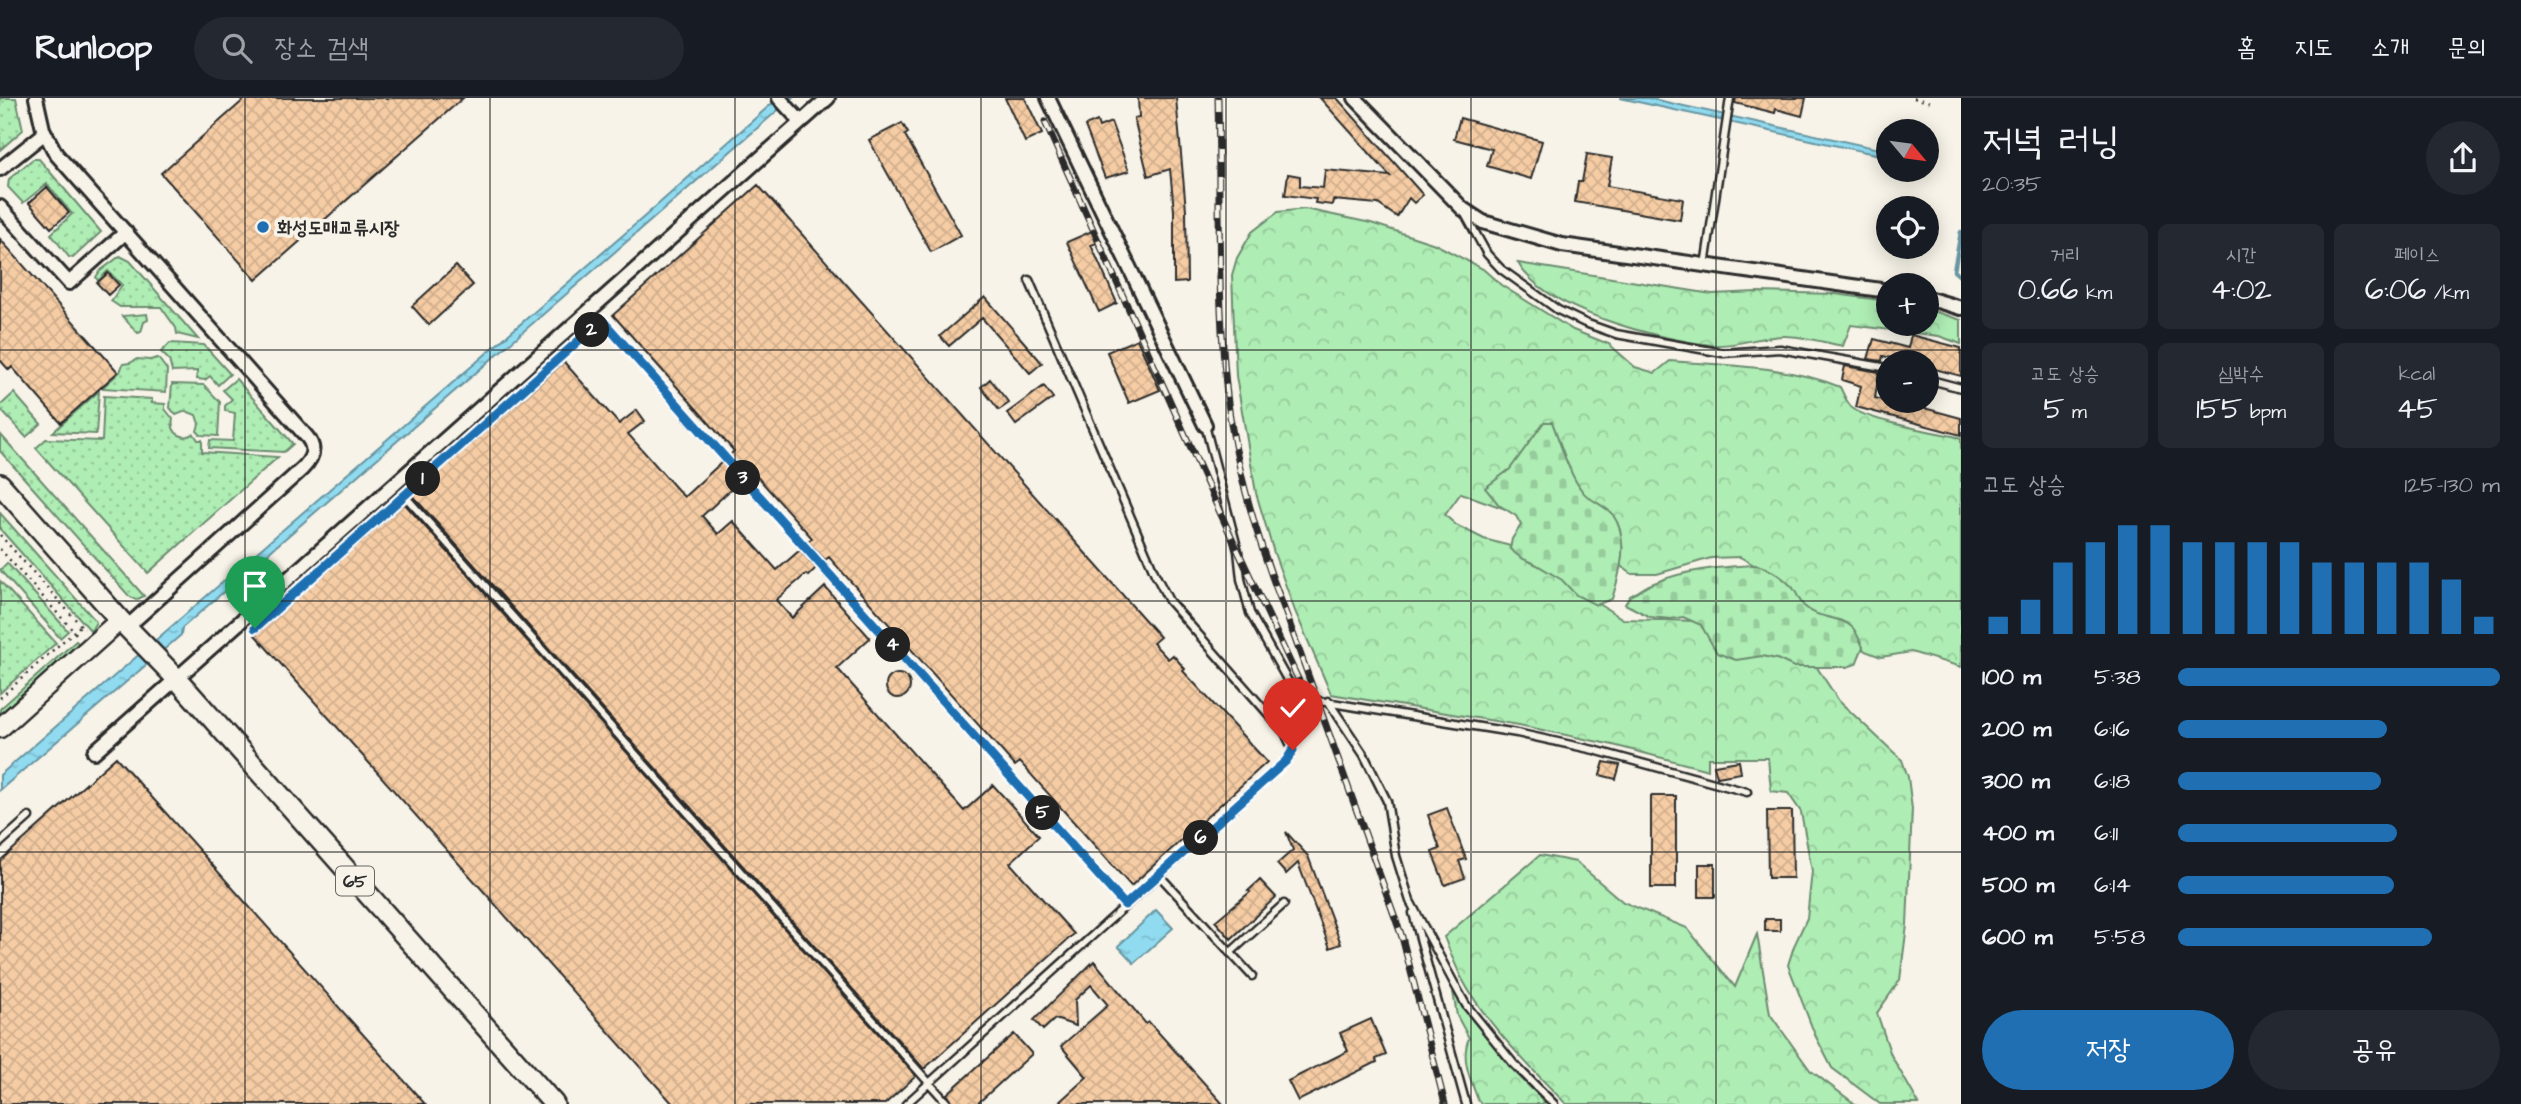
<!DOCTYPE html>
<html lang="ko">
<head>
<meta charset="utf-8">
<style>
  :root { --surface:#171b24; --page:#242831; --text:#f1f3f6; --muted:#9ea1a6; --line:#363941; --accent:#1f6fb2 }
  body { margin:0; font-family:"Architects Daughter","Poor Story",sans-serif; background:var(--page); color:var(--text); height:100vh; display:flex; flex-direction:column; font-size:26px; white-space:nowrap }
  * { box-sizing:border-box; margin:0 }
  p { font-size:23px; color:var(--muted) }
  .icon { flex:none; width:38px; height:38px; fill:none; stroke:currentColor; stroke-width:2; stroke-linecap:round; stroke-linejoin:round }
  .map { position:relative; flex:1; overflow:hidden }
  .side { display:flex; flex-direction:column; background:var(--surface); width:560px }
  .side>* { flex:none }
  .needle { width:46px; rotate:119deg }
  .controls { position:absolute; left:1876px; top:21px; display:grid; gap:14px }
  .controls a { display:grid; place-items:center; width:63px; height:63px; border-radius:50%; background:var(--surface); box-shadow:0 4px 18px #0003; font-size:35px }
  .pin { position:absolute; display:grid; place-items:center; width:60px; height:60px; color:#fff; margin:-72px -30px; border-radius:50% 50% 50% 0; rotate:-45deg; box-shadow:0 0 7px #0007 }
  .pin .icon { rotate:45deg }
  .km { position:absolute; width:35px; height:35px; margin:-18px; border-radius:50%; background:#222; color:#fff; font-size:19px; line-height:35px; text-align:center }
  .round { display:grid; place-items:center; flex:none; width:74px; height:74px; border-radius:37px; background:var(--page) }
  .summary { display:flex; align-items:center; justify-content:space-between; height:119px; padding:0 21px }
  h1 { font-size:38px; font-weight:600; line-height:52px }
  .metrics { display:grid; grid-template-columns:repeat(3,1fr); gap:10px; height:119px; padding:7px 21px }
  .metrics div { display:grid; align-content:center; border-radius:10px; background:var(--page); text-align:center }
  .metrics b { font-size:30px; font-weight:600 }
  .metrics small { font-size:19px; font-weight:400 }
  .metrics p { font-size:19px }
  .chart { height:196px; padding:14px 21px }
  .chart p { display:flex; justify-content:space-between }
  .chart svg { width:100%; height:126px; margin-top:7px; stroke:var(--accent); stroke-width:6 }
  .cta { display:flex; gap:14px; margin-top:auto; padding:14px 21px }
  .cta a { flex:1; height:80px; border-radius:42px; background:var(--accent); color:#fff; font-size:28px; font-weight:600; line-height:80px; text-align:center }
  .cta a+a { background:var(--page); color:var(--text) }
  ul { padding:0 21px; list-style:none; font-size:23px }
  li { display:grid; grid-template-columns:112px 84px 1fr; align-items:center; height:52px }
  li i { height:18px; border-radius:9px; background:var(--accent) }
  header { display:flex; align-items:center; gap:42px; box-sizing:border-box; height:98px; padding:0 35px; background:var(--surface); border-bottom:2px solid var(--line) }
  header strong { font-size:33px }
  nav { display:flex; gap:38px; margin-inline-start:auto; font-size:24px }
  .search { width:490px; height:63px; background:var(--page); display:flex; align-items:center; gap:18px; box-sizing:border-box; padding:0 24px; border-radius:38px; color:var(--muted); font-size:26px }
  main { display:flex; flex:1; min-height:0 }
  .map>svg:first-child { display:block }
</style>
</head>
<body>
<header>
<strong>Runloop</strong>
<div class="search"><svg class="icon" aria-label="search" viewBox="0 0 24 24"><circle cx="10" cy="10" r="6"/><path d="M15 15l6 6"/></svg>장소 검색</div>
<nav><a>홈</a><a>지도</a><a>소개</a><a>문의</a></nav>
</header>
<main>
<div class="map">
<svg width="1961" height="1006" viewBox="0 0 1961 1006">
  <defs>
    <pattern id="grass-dots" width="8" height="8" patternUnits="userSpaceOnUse" patternTransform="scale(1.75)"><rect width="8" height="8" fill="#aeedb4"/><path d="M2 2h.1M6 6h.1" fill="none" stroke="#96cb9b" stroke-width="1.8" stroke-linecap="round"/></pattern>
    <pattern id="forest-crowns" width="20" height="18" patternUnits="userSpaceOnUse" patternTransform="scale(1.75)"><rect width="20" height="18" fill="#aeedb4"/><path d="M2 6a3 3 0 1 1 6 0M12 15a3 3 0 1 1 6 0" fill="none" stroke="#96cb9b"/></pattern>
    <pattern id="cemetery-stones" width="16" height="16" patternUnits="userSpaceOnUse" patternTransform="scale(1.75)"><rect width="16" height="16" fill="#aeedb4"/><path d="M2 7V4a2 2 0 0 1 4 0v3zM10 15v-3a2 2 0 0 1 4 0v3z" fill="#96cb9b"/></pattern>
    <pattern id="water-ripples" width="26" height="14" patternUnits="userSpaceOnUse" patternTransform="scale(1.75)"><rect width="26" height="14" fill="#90dbf0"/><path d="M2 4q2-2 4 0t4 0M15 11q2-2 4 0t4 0" fill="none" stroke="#7cbcce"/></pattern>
    <pattern id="building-cross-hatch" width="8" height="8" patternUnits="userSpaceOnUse" patternTransform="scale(1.75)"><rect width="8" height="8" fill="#f5cca4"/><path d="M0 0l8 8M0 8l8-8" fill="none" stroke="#d2af8d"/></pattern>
  </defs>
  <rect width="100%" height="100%" fill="#f7f3e8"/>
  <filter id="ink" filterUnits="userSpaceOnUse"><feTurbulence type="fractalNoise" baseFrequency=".0143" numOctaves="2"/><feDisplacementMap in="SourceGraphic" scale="14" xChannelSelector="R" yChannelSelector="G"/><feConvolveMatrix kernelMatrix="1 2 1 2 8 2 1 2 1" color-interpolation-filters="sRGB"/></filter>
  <g filter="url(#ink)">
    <!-- grass -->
    <path fill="url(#grass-dots)" stroke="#6c8c70" stroke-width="2" d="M0 0H16L23 32 0 52Z
      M33 61H39L101 134 73 160 69 159 51 136 72 116 47 86 23 105 8 89 9 81Z
      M120 158 130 163 198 241 177 236 176 230 161 209H120L111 203 122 187 108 173 98 183 96 179 100 173Z
      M147 216 148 222 144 224 141 234 138 235 122 218Z
      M170 245 204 247 230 276 218 287 210 278 205 282 197 281V273L172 274 169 262 161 254Z
      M158 260 167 272 166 294 102 290 120 274 123 266 130 265 137 261 150 262Z
      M236 281 293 346 284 354 209 350 210 342 233 343 235 315 225 313V308L232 301 223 292Z
      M172 286 204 287 220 304 218 338 201 337 197 333 199 326 196 317 186 313 176 317 170 310Z
      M99 293 96 336 53 334Z
      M14 295 41 326 26 339 0 311V308Z
      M104 298 152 301V305L165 306V311L173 321C171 331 175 337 185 339L194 336 198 342H202V354L278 359 148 475 36 350 46 341 102 343Z
      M0 336 144 498 136 502 129 498 0 353Z
      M0 415 94 521 96 524 91 533 0 431Z
      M7 465 68 533 60 540 0 472Z
      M0 483 56 545 0 595Z
      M76 543 79 546 0 616V611Z"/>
    <!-- forest -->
    <path fill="url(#forest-crowns)" stroke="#6c8c70" stroke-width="2" d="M1305 111 1371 125 1435 146 1483 171 1501 187 1573 232 1609 246 1635 269 1655 275 1670 263 1683 264C1735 268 1791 269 1840 289 1844 297 1847 307 1855 312 1875 324 1935 334 1961 340V569L1911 554 1881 559 1865 553 1848 531 1802 513 1778 481 1740 459 1711 460 1657 476H1632L1614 463 1536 422 1461 395 1445 417 1456 427 1484 441 1548 458 1585 497 1623 521 1734 524 1816 568 1839 603 1902 662 1908 679 1912 711 1907 827 1900 882 1877 915 1891 957 1919 1006H1880L1832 970 1815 937 1788 867 1794 848 1807 820 1812 773 1801 714 1788 695 1771 693 1768 660H1708V672L1613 647 1519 627 1331 596 1295 513 1274 455 1256 395 1236 278 1232 177 1237 160 1252 134 1278 114Z
      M1518 165 1712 196 1757 194 1835 196 1888 203V226H1927V211L1961 222V246L1939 238 1851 227 1843 248C1825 245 1804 238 1785 238 1760 238 1736 249 1711 247 1658 241 1545 213 1518 165Z
      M1540 757 1576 764 1623 804 1687 830 1735 889 1757 836 1770 916 1810 972 1855 1006H1566C1530 969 1485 925 1461 879 1455 866 1449 852 1444 839Z
      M1453 894 1509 968 1547 1006H1482L1478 1002C1471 982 1460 961 1469 940L1457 918Z"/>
    <!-- cemetery -->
    <path fill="url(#cemetery-stones)" stroke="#6c8c70" stroke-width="2" d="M1544 324H1552C1561 346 1568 375 1583 394 1590 403 1605 407 1613 417 1630 441 1620 476 1612 501L1596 507 1576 497 1562 482 1537 467 1521 460 1510 451 1512 441 1521 427 1516 418 1499 407 1485 390 1510 371Z
      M1757 467C1771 471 1782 478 1793 490 1797 495 1799 503 1804 508 1818 522 1840 517 1853 530 1857 535 1860 543 1863 549L1856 566 1847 569H1794L1777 561 1762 558 1736 562 1717 555 1701 527 1683 519 1671 521 1650 519 1625 506 1630 498C1639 494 1645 488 1654 485 1685 471 1723 469 1757 467Z"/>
    <!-- water -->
    <path fill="url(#water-ripples)" stroke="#6895a1" stroke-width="2" d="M778 0H792L182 530 181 537 0 692V677L645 118Z
      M1620 0H1648L1888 53V59Z
      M1156 812 1173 830 1134 865 1118 848Z"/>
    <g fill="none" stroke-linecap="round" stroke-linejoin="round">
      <!-- stream -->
      <path stroke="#6895a1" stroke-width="4.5" d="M1961 134 1954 173 1961 179"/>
    </g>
    <!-- building -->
    <path fill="url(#building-cross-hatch)" stroke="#2b2b2b" stroke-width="2" d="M246 0H463L256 182 161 75Z
      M1005 0H1025L1042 36 1025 44Z
      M1138 0H1176L1186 112 1187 184 1174 185V113L1170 71 1148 78 1134 20 1139 19Z
      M1320 0H1337L1423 97 1414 105 1409 100 1397 119 1378 106 1333 102 1332 107 1315 105 1316 101 1285 97 1288 76 1300 78V88L1323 90 1325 72 1390 78Z
      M1736 0H1806L1802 18 1776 11 1775 15 1735 5Z
      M1460 20 1542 43 1531 81 1487 68 1492 51 1454 41Z
      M1097 23 1099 29 1111 24 1129 73 1105 80 1085 28Z
      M902 25 908 35 905 37 961 137 931 154 869 42Z
      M1587 56 1612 60 1607 88 1683 101 1680 122 1575 104 1578 84H1582Z
      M758 87 1160 539 1153 545 1168 561 1173 557 1185 571 1183 573 1267 664 1131 788 1020 664 1015 668 829 459 825 462 808 444 812 440 752 373 748 377 730 357 734 353 613 217Z
      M47 89 69 115 51 130 29 105Z
      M1092 133 1097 145 1091 147 1117 205 1099 214 1067 144Z
      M0 141 118 274 61 325 12 269 9 272 0 262Z
      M456 168 473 187 429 227 412 208Z
      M108 175 119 187 108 197 97 185Z
      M985 199 1042 265 1030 275 982 220 949 248 940 238Z
      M1911 237 1961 250V278L1927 269V264H1907L1883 258 1882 263 1868 261 1874 241 1908 250Z
      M1137 241 1160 292 1129 305 1107 254Z
      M564 264 619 326 637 312 645 323 628 336 684 399 722 364 739 384 702 418 718 436 733 423 777 472 800 452 816 470 808 478 806 476 776 502 792 520 825 489 870 540 837 570 964 713 993 687 1039 738 1010 765 1074 836 924 971 412 397Z
      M1845 268 1879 274 1875 300 1901 307 1902 304 1961 320V337L1856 309 1861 288 1842 282Z
      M990 281 1009 305 999 312 981 289Z
      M1044 288 1053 300 1016 327 1007 315Z
      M404 405 916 978 885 1006H673L255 537Z
      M886 588a12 12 0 1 1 24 0a12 12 0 1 1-24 0Z
      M116 659 425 1006H0V763Z
      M1739 663 1741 675 1717 679 1714 667Z
      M1604 664 1620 667 1616 681 1600 677Z
      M1651 698H1676V790H1651Z
      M1447 710 1466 761 1459 763 1465 780 1445 787 1432 754 1440 751 1428 717Z
      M1767 713H1792L1793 780H1768Z
      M1286 734 1308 758 1341 846 1330 850 1298 765 1286 776 1277 766 1293 752Z
      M1699 766H1715V799H1699Z
      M1260 782 1276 799 1231 841 1215 823 1250 794 1248 793Z
      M1765 821H1780V833H1765Z
      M1094 863 1146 926 1149 924 1223 1006H1057L1087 979 1061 948 1108 907 1091 887 1075 902 1076 928 1055 921 1043 932 1034 922Z
      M1371 921 1386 957 1376 961 1377 964 1298 1003 1288 983 1348 953 1340 935Z
      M1014 936 1032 956 977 1006H954L947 996Z"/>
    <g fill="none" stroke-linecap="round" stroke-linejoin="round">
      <!-- lane casing -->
      <g stroke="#2b2b2b" stroke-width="11">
        <path id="lane" d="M1465 116 1487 156 1501 171 1558 212 1585 225 1616 236 1723 255 1780 251 1888 270
          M1705 168 1730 0
          M1927 281 1961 290
          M1205 327 1238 453 1241 481 1250 515 1295 596 1307 601 1517 635 1594 652 1747 694
          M255 530 404 397
          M1328 603 1364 657 1387 703 1396 758 1410 803 1456 889 1466 907 1513 965 1554 1006
          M0 745 29 719
          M1159 777 1252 878
          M1413 815 1466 1006
          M1230 855 1284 806
          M906 1006 1286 663 1293 652 1285 635 1169 503 1155 476 1029 182
          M948 1006 404 397 602 222 1125 807"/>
      </g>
      <!-- street casing -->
      <g stroke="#2b2b2b" stroke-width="18">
        <path id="street" d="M36 0 43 31 56 56 307 339C317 351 312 361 302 371L127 529
          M779 0 801 24
          M1048 0 1205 327
          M1355 0 1463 111 1483 124 1562 147 1888 193
          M0 71 45 35
          M0 109 69 185 126 134
          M1927 200 1961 210
          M94 654 828 0"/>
      </g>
      <!-- secondary casing -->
      <g stroke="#2b2b2b" stroke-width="23">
        <path id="secondary" d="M0 630 120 522"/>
      </g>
      <!-- primary casing -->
      <g stroke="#2b2b2b" stroke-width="24">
        <path id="primary" d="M0 386 120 522 177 581 554 1006"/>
      </g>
      <!-- path -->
      <path stroke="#2b2b2b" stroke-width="2.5" stroke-dasharray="2 5" stroke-linecap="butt" d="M1914 0 1933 5
        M0 437 84 531
        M0 451 77 537
        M0 600 81 527"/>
      <!-- lane -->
      <use href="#lane" stroke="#f7f3e8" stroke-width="6"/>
      <!-- street -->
      <use href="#street" stroke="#f7f3e8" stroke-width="12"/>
      <!-- secondary -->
      <use href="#secondary" stroke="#f7f3e8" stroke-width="18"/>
      <!-- primary -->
      <use href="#primary" stroke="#f7f3e8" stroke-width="19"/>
      <!-- rail casing -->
      <g stroke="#2b2b2b" stroke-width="7">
        <path id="rail" d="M1218 0C1220 92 1217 184 1225 276 1231 354 1256 440 1285 513L1402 839 1445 1006
          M1045 24 1217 408 1306 598"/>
      </g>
      <!-- rail -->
      <use href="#rail" stroke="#f7f3e8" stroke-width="4.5" stroke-dasharray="13" stroke-linecap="butt"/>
    </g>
  </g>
  <g fill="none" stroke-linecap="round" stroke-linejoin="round" filter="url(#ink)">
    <!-- route casing -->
    <g stroke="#fff" stroke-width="14">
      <path id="route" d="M255 530 602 222 1125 807 1286 663 1293 652"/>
    </g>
    <!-- route -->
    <use href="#route" stroke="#1f6fb2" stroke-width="9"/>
  </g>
  <!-- grid -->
  <path fill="none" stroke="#2b2b2b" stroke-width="2" stroke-opacity="0.55" d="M245 0V1006M490 0V1006M735 0V1006M981 0V1006M1226 0V1006M1471 0V1006M1716 0V1006M0 252H1961M0 503H1961M0 754H1961"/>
  <!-- markers -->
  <circle fill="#1f6fb2" stroke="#f7f3e8" stroke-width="2.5" cx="263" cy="129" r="7"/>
  <g text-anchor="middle" stroke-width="7" stroke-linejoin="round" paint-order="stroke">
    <!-- shield labels -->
    <rect fill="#f7f3e8" stroke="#686764" stroke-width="2" x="336" y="768.5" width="38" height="29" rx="5"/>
    <g font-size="18" font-weight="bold" fill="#2b2b2b">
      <text x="355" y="789">65</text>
    </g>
    <!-- poi labels -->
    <g font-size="19" font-weight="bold" fill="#2b2b2b" stroke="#f7f3e8" text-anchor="start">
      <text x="277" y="136">화성도매교류시장</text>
    </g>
  </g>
</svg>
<div class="controls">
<a><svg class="needle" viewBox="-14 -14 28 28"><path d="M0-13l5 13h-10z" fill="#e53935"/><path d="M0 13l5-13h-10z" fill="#9ea1a6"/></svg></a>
<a><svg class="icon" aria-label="locate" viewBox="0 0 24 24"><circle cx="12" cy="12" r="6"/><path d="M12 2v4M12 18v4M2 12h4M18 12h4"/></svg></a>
<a>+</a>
<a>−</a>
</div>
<div class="pin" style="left:255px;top:530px;background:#1e9e55"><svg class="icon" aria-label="arrive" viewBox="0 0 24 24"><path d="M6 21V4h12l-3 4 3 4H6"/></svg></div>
<div class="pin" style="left:1293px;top:652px;background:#d93025"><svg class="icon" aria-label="check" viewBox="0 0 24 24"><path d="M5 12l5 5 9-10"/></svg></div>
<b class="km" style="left:423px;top:381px">1</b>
<b class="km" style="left:592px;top:232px">2</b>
<b class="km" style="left:743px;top:380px">3</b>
<b class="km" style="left:893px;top:547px">4</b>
<b class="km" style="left:1043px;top:715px">5</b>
<b class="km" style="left:1201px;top:740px">6</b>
</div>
<section class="side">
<div class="summary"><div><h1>저녁 러닝</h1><p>20:35</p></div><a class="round"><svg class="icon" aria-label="share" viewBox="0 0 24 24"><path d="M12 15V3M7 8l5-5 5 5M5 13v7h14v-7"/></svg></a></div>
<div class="metrics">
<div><p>거리</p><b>0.66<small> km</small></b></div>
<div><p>시간</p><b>4:02</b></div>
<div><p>페이스</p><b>6:06<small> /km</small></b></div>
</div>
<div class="metrics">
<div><p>고도 상승</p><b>5<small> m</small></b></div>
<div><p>심박수</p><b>155<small> bpm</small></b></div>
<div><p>kcal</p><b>45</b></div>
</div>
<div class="chart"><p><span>고도 상승</span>125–130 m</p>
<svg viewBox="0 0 160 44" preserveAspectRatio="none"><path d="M5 44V38M15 44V32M25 44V19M35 44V12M45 44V6M55 44V6M65 44V12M75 44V12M85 44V12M95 44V12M105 44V19M115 44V19M125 44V19M135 44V19M145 44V25M155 44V38"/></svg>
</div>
<ul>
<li><b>100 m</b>5:38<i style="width:100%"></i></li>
<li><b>200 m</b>6:16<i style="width:65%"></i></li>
<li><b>300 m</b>6:18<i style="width:63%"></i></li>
<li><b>400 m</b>6:11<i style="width:68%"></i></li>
<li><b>500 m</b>6:14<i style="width:67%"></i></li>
<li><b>600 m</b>5:58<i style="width:79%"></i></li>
</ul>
<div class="cta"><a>저장</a><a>공유</a></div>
</section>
</main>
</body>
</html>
